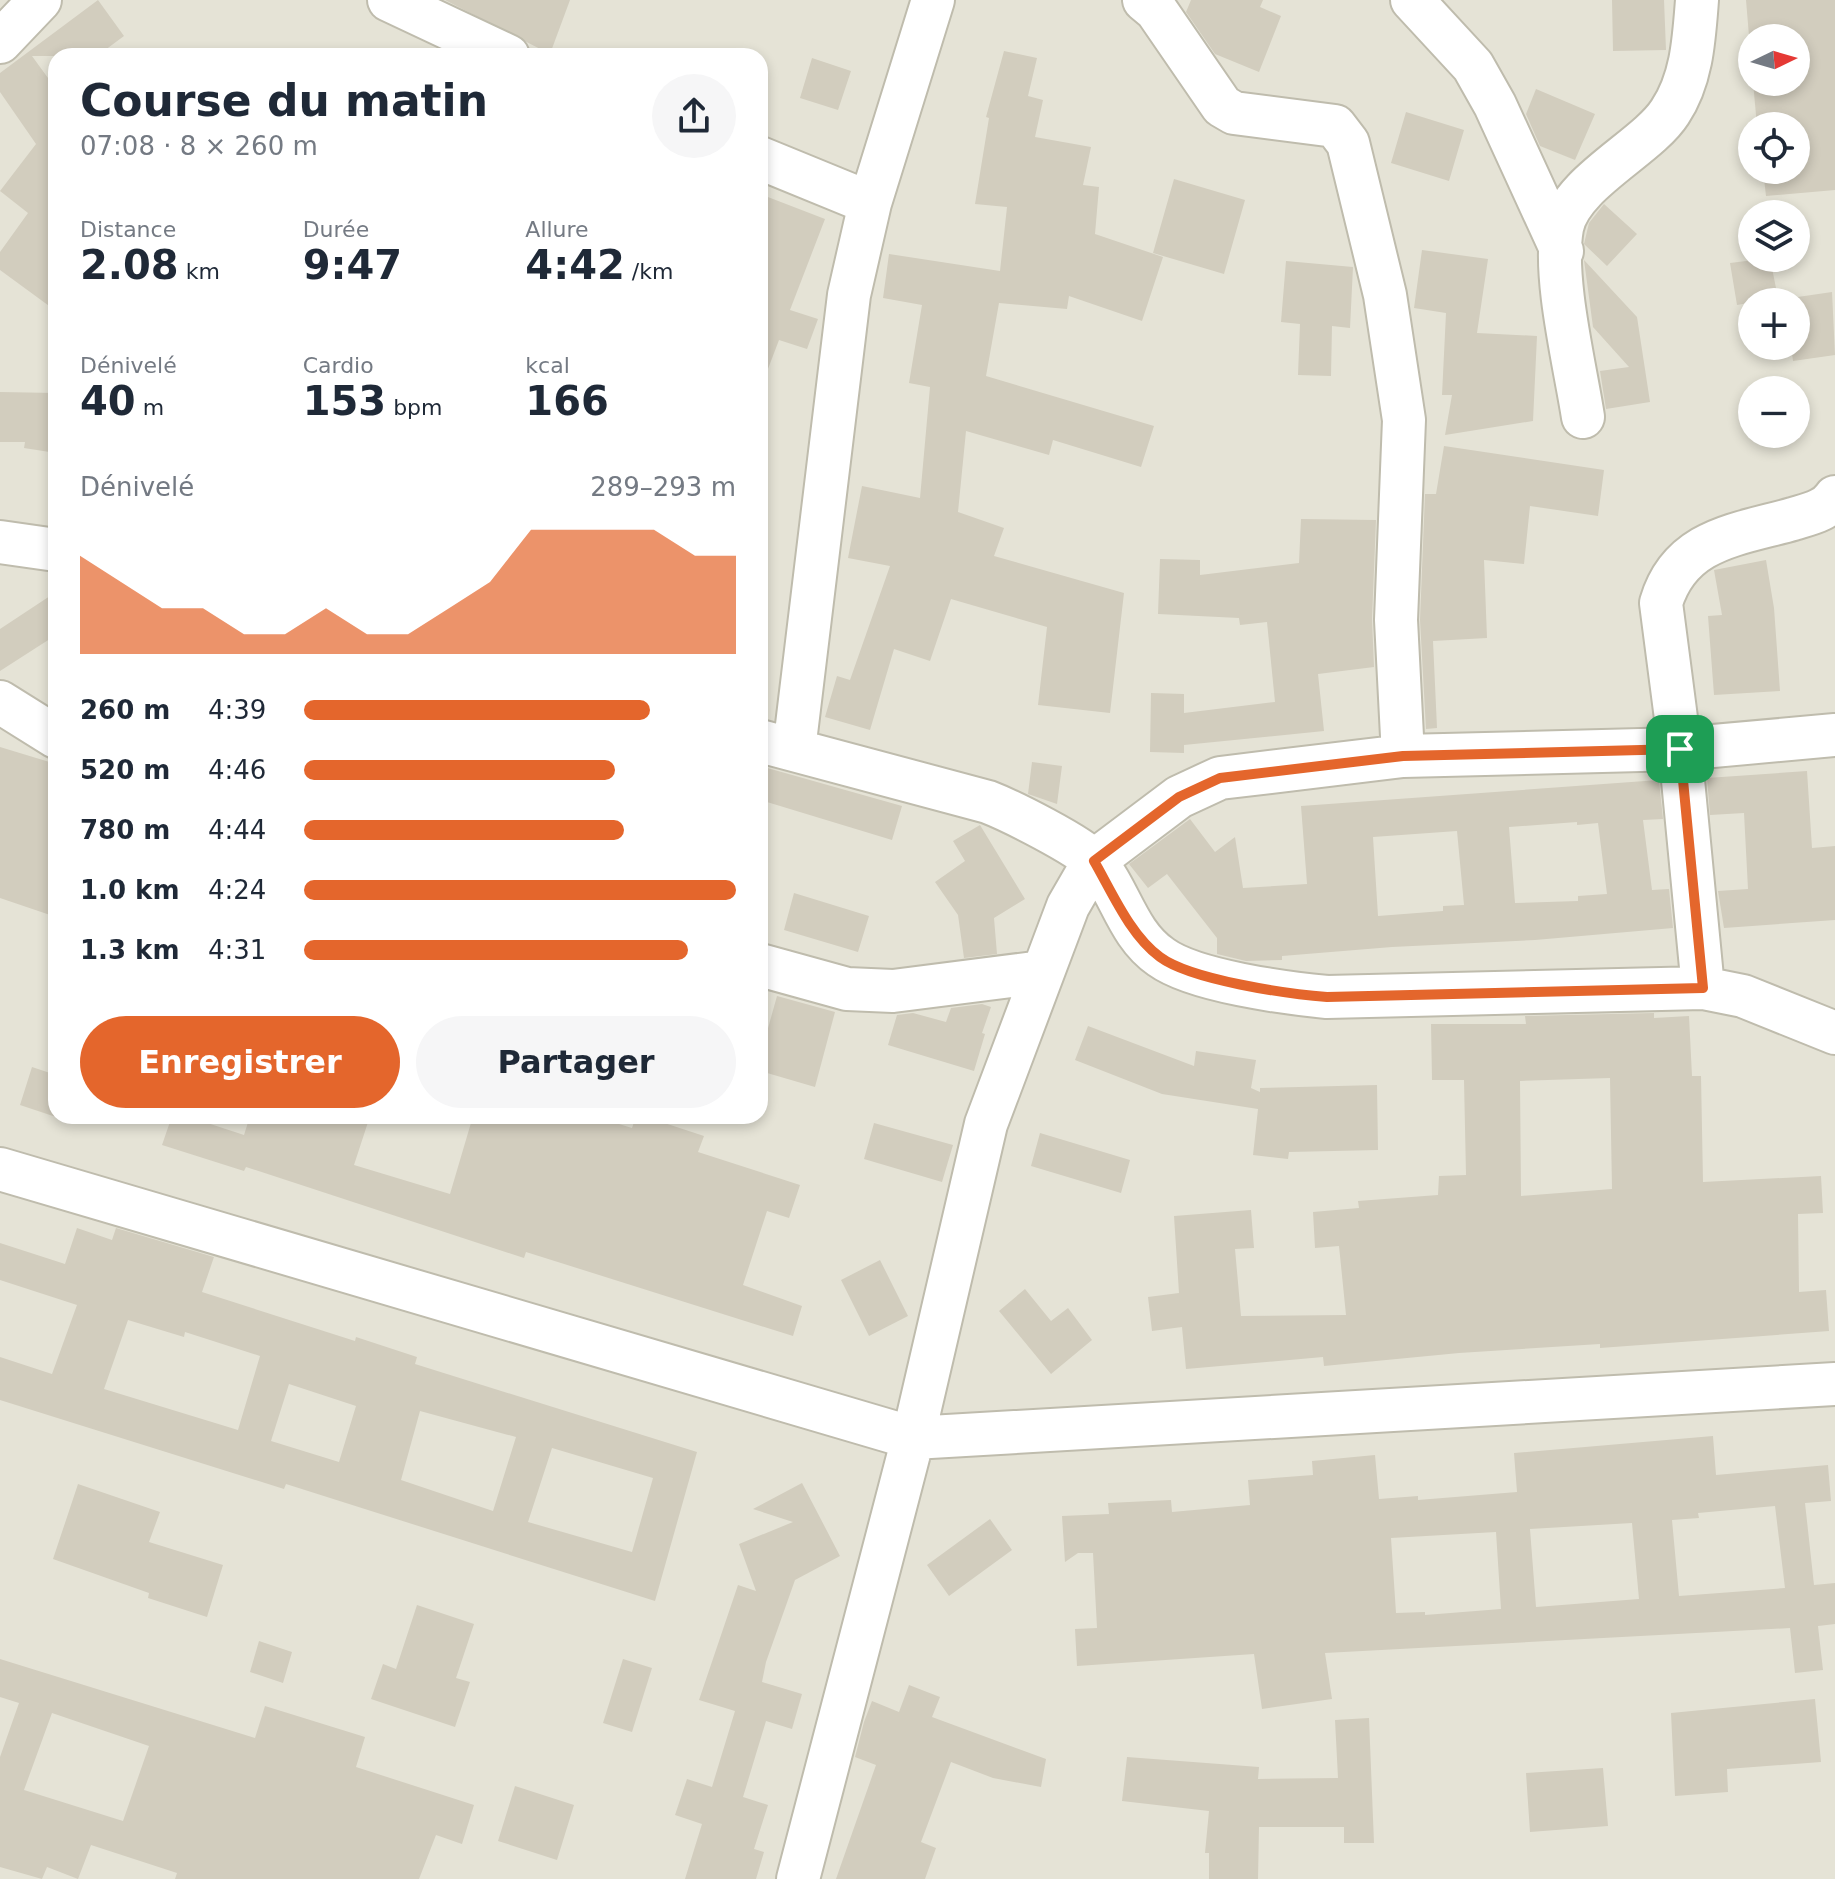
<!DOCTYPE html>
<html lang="fr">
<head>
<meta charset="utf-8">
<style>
  :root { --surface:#fff; --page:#f6f6f7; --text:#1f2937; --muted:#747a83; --accent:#e4662c }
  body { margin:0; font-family:"DejaVu Sans",sans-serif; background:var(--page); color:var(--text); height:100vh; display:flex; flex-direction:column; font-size:30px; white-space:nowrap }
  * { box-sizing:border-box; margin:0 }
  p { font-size:26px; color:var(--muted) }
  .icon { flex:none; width:44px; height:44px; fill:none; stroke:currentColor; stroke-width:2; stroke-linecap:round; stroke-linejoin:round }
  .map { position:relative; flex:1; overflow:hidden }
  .sheet { position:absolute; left:48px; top:48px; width:720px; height:1076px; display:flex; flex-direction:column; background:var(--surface); border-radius:24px; box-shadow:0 4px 12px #0003 }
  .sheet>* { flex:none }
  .needle { width:52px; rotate:85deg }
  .fabs { position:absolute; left:1738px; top:24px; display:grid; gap:16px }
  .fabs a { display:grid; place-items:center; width:72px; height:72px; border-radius:50%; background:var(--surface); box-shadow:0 4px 12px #0003; font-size:40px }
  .pin { position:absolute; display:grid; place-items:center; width:68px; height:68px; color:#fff; margin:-34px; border-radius:16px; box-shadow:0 4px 12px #0006 }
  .round { display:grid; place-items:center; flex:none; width:84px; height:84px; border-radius:42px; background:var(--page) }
  .summary { display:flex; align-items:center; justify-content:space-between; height:136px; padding:0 32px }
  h1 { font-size:44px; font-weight:800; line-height:60px }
  .figures { display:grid; grid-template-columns:repeat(3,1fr); gap:12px; height:136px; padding:8px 32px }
  .figures div { display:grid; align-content:center }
  .figures b { font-size:40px; font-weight:800 }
  .figures small { font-size:22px; font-weight:400 }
  .figures p { font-size:22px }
  .chart { height:224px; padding:16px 32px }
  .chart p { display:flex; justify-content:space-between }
  .chart svg { width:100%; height:144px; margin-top:8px; fill:var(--accent); opacity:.7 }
  .button { display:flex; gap:16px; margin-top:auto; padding:16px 32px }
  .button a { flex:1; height:92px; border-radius:48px; background:var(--accent); color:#fff; font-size:32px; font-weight:800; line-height:92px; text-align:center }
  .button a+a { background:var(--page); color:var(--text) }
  ul { padding:0 32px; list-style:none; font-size:26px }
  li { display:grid; grid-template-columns:128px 96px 1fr; align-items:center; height:60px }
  li i { height:20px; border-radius:10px; background:var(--accent) }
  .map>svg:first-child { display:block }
</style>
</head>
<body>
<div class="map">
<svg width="1835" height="1879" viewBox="0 0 1835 1879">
  <rect width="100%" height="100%" fill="#f2f0e7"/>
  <!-- residential -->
  <path fill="#e5e3d6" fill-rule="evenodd" d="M0 0H1835V1879H0ZM1752 38H1796V82H1752ZM56 56H760V1116H56ZM1752 126H1796V170H1752ZM1752 214H1796V258H1752ZM1752 302H1796V346H1752ZM1752 390H1796V434H1752Z"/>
  <!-- building -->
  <path fill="#d2cdbe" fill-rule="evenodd" d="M98 0 124 36 97 56H32L56 89V311L0 270V252L28 213 0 191 36 144 0 92V73Z
    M445 0H570L550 54Z
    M1191 0H1263L1260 7 1281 16 1259 72 1215 54 1186 12Z
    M1612 0H1664L1666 50 1613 51Z
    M1746 0H1835V190L1766 196 1763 170H1796V126H1757L1753 82H1796V38H1752V72Z
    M1004 51 1037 58 1028 96 1043 100 1035 137 1091 147 1083 185 1099 187 1095 234 1163 257 1142 321 1069 296 1067 309 999 303 986 376 1154 426 1141 467 1053 440 1049 455 966 431 958 512 1004 528 994 556 1124 593 1110 713 1038 705 1047 627 951 599 930 661 894 649 870 730 825 717 837 676 850 680 890 566 848 558 862 486 920 498 930 387 909 383 922 305 883 298 889 254 1000 271 1007 207 975 204 989 118 986 117Z
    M812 58 851 71 838 110 800 98Z
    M1536 89 1595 114 1575 160 1540 146 1526 114Z
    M1406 112 1464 130 1449 181 1391 163Z
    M1174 179 1245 200 1224 274 1153 253Z
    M760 194 825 219 790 310 818 319 807 349 779 340 763 382H760Z
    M1604 204 1637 234 1607 266 1584 244 1589 223Z
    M1422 250 1488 259 1477 333 1537 336 1533 421 1445 435 1452 395H1442L1446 313 1414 308Z
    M1770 258 1778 298 1737 305 1730 263Z
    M1584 260 1637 317 1650 402 1606 409 1600 371 1629 367 1593 327Z
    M1286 261 1353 267 1350 328 1332 326 1331 376 1298 375 1300 324 1281 322Z
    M1832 292 1835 355 1793 361 1791 346H1796V302L1784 299Z
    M0 392 56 393V453L24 448 25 442H0Z
    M1444 446 1604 470 1598 516 1530 506 1524 564 1484 560 1487 638 1433 641 1437 728 1426 729 1420 620 1425 494H1436Z
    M1301 519 1376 520 1372 619 1374 667 1318 674 1324 731 1184 745V753L1150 752 1151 693 1184 694V713L1275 702 1267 622 1240 625 1239 618 1158 614 1160 559 1200 560V575L1299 563Z
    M1766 560 1774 608 1780 691 1714 695 1708 616 1722 615 1714 570Z
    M56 592V635L0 671V629Z
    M0 747 56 764V917L0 898Z
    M1032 762 1062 766 1057 804 1028 794Z
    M760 766 902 806 892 840 760 800Z
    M1807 771 1812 848 1835 846V920L1724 928 1718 891 1748 889 1744 813 1710 815 1707 778Z
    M1659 780 1663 819 1643 820 1652 890 1669 889 1673 928 1535 940 1392 947 1282 956V960L1246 961 1217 954V938L1167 874 1148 888 1129 864 1190 819 1215 852 1235 837 1243 888 1307 884 1301 806ZM1577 822V825L1598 823 1607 894 1578 896V901L1515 903 1509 827ZM1457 831 1464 905 1443 906V911L1378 916 1373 837Z
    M980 825 1025 899 994 918 997 954 964 958 958 915 935 882 965 861 953 841Z
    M794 893 869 916 858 952 784 930Z
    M777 996 835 1012 815 1087 760 1071V1057Z
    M982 1004 991 1007 982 1033 985 1034 974 1071 888 1045 897 1015 913 1013 946 1022 951 1008Z
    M1654 1013V1018L1689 1016 1692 1076H1701L1703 1182 1821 1176 1823 1213 1798 1214 1799 1292 1826 1290 1829 1331 1600 1348V1344L1459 1353 1324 1366 1323 1357 1186 1369 1182 1327 1152 1331 1148 1297 1179 1293 1174 1216 1251 1210 1254 1248 1235 1249 1241 1316 1346 1315 1339 1246 1315 1248 1313 1212 1359 1208 1358 1201 1438 1195 1439 1176 1466 1175 1464 1080H1432L1431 1024H1526L1525 1016ZM1610 1078 1612 1189 1521 1196 1520 1081Z
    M1088 1026 1194 1066 1196 1051 1256 1060 1251 1088 1260 1092V1088L1377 1085 1378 1150 1289 1152 1288 1159 1253 1155 1258 1109 1162 1094 1075 1060Z
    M32 1067 56 1075V1117L20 1105Z
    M172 1116H186L244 1135 250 1116H370L354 1165 450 1194 473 1116H593L632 1128 636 1116H643L704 1136 698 1152 800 1185 789 1218 767 1211 743 1285 802 1306 793 1336 526 1252 524 1258 246 1167 244 1171 162 1145Z
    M874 1123 953 1145 942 1182 864 1159Z
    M1040 1133 1130 1160 1121 1193 1031 1166Z
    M77 1228 112 1240 116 1228 214 1257 202 1292 355 1341 356 1337 417 1357 415 1364 697 1452 655 1601 286 1484 284 1489 0 1400V1357L52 1374 77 1305 0 1280V1243L65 1264ZM128 1320 184 1337 185 1332 260 1356 238 1430 104 1389ZM289 1384 356 1406 339 1462 271 1441ZM420 1411 516 1437 493 1511 401 1480ZM552 1448 653 1478 632 1552 528 1522Z
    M880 1260 908 1316 869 1336 841 1280Z
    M1025 1289 1051 1321 1068 1308 1092 1340 1051 1374 999 1311Z
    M1713 1436 1716 1475 1828 1465 1831 1501 1805 1503 1814 1585 1835 1583V1624L1818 1626 1823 1670 1795 1673 1790 1628 1325 1653 1332 1699 1262 1709 1254 1654 1077 1666 1075 1629 1097 1628 1093 1553H1078L1065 1562 1062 1516 1109 1514 1108 1503 1171 1500 1172 1512 1250 1505 1248 1480 1313 1475 1312 1461 1375 1455 1379 1499 1418 1496V1500L1517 1492 1514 1453ZM1775 1506 1785 1588 1679 1596 1672 1520 1699 1518 1698 1513ZM1632 1523 1639 1599 1536 1607 1530 1529ZM1496 1532 1501 1609 1425 1615V1612L1396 1613 1391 1538Z
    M802 1483 840 1556 795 1580 766 1662 762 1682 802 1694 792 1729 766 1721 743 1797 768 1805 754 1849 764 1852 756 1879H685L702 1824 675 1815 687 1779 712 1787 735 1711 699 1700 738 1585 756 1591 739 1544 793 1522 753 1509Z
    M78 1484 160 1512 149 1542 223 1565 207 1617 148 1598 149 1593 53 1559Z
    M990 1519 1012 1550 949 1596 927 1565Z
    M417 1605 474 1624 456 1678 470 1682 455 1727 371 1699 383 1664 396 1669Z
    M259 1641 292 1652 283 1683 250 1672Z
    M0 1659 255 1738 265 1706 365 1737 356 1767 474 1805 462 1844 436 1835 419 1879H175L177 1873 91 1845 78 1879 47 1867 42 1879 0 1867V1757L19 1703 0 1697ZM52 1713 149 1746 123 1821 24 1790Z
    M623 1659 652 1668 632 1732 603 1723Z
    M909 1685 940 1697 932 1717 1046 1759 1041 1787 993 1778 951 1762 921 1842 936 1848 925 1879H836L876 1765 855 1757 864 1722 872 1701 899 1712Z
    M1815 1699 1821 1762 1727 1769 1728 1792 1675 1796 1671 1713Z
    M1369 1718 1374 1843H1344V1827H1259L1258 1879H1209V1853H1205L1209 1811 1122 1801 1127 1757 1259 1767 1258 1779 1338 1778 1335 1720Z
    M1603 1768 1608 1826 1530 1832 1526 1773Z
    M515 1786 574 1805 557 1860 498 1841Z"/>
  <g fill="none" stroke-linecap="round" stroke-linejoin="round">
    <!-- minor casing -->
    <g stroke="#bfbcad" stroke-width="46">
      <path id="minor" d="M389 0 508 56
        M1144 0 1156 10 1222 106 1234 113 1335 126 1348 143 1385 295 1404 420 1396 620 1403 756
        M1412 0 1473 66 1495 105 1562 251
        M0 42 40 0
        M760 158 870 203
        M1583 417C1575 365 1553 278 1562 228 1570 183 1647 148 1670 112 1692 79 1694 39 1697 0
        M0 542 56 550
        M0 702 56 737
        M760 741 988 802C1011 811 1079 845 1095 862 1120 890 1127 934 1161 957 1194 981 1285 993 1327 997L1703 988 1743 996 1835 1033
        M794 750 849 295 870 203 933 0
        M760 965 847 989 893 991 1042 972
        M1703 988 1680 749 1661 603C1680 539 1736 535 1793 519 1809 514 1826 511 1835 497
        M0 1169 913 1438 1835 1384
        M798 1879 913 1438 986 1124 1068 906 1094 861 1179 797 1220 778 1403 756 1680 749 1835 735"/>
    </g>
    <!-- minor -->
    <use href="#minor" stroke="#fff" stroke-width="42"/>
  </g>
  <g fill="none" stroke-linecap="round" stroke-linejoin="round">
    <!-- route casing -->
    <g stroke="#fff" stroke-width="16">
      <path id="route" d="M1680 749 1703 988 1327 997C1287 994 1191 980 1160 957 1130 935 1112 892 1094 861L1179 797 1220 778 1403 756Z"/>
    </g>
    <!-- route -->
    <use href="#route" stroke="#e4662c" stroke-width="10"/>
  </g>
</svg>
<div class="fabs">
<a><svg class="needle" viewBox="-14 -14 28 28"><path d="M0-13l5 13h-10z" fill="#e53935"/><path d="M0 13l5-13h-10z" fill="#747a83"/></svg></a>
<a><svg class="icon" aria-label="locate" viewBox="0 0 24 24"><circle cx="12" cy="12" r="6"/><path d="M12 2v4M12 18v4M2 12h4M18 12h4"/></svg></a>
<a><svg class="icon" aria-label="layers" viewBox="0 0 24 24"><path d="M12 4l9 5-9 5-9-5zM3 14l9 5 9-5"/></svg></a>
<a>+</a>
<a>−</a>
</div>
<div class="pin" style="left:1680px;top:749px;background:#1e9e55"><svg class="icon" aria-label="arrive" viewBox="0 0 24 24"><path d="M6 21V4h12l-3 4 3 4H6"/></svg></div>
<section class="sheet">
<div class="summary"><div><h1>Course du matin</h1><p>07:08 · 8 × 260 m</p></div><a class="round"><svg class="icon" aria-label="share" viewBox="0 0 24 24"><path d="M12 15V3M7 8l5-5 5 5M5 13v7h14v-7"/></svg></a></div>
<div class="figures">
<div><p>Distance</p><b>2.08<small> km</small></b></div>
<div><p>Durée</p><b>9:47</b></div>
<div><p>Allure</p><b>4:42<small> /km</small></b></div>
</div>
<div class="figures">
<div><p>Dénivelé</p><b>40<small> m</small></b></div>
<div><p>Cardio</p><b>153<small> bpm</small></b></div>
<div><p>kcal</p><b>166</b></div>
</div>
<div class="chart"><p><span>Dénivelé</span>289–293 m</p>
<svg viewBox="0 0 160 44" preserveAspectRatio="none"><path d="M0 44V14L10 22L20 30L30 30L40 38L50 38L60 30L70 38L80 38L90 30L100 22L110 6L120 6L130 6L140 6L150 14L160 14V44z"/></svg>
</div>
<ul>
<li><b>260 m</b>4:39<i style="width:80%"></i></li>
<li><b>520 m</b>4:46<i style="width:72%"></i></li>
<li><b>780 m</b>4:44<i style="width:74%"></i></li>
<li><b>1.0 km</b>4:24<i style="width:100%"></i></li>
<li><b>1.3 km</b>4:31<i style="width:89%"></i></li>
</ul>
<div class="button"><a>Enregistrer</a><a>Partager</a></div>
</section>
</div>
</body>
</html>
